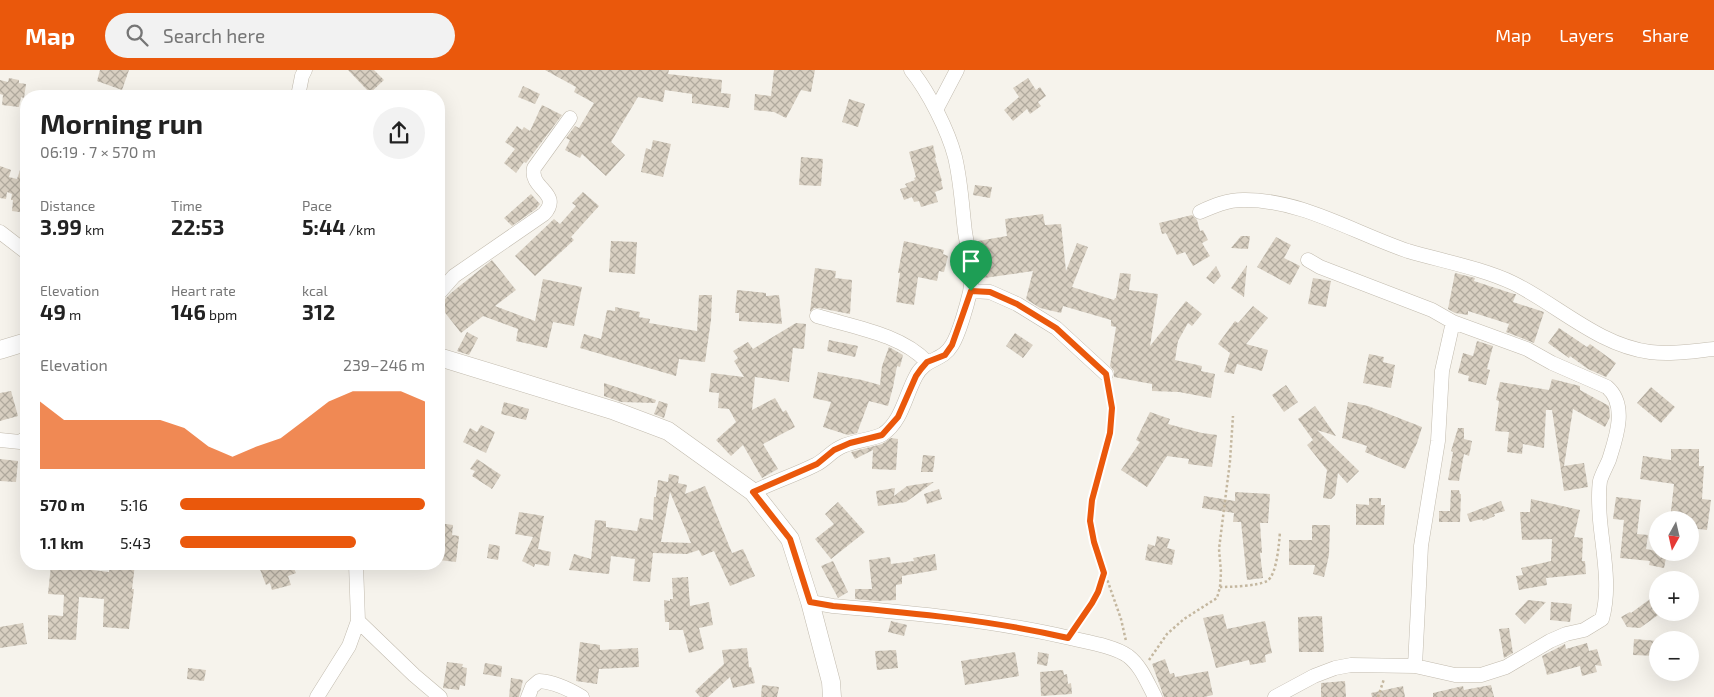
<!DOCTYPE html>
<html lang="en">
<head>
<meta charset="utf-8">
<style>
  :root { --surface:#fff; --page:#f2f2f2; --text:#222; --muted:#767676; --accent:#ea580c }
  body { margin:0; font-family:"Exo 2",sans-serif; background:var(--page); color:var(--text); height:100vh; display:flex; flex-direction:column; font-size:19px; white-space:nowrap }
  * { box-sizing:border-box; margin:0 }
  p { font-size:16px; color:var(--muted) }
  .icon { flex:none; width:28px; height:28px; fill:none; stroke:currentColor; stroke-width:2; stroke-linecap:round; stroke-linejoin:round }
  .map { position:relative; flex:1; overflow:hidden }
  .details { position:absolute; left:20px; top:20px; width:425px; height:480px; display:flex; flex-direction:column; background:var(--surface); border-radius:20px; box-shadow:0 5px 20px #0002 }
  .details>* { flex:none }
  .needle { width:32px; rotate:188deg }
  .tools { position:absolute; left:1649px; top:441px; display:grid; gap:10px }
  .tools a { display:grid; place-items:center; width:50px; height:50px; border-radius:50%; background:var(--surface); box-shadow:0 5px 20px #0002; font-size:25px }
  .pin { position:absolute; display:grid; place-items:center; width:42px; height:42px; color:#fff; margin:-51px -21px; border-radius:50% 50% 50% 0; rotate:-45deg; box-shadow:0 0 5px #0007 }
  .pin .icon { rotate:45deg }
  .round { display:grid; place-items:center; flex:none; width:52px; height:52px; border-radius:26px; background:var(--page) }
  .head { display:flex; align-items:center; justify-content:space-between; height:85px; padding:0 20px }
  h1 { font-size:28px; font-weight:700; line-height:38px }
  .stats { display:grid; grid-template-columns:repeat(3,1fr); gap:8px; height:85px; padding:5px 20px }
  .stats div { display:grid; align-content:center }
  .stats b { font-size:21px; font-weight:700 }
  .stats small { font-size:14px; font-weight:400 }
  .stats p { font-size:14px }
  .chart { height:140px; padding:10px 20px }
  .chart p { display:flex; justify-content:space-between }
  .chart svg { width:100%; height:90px; margin-top:5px; fill:var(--accent); opacity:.7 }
  ul { padding:0 20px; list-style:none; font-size:16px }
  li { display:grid; grid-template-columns:80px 60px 1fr; align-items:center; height:38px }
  li i { height:12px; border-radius:6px; background:var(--accent) }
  header { display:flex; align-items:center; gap:30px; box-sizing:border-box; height:70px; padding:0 25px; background:var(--accent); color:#fff }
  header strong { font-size:24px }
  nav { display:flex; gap:28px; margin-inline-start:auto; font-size:18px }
  .search { width:350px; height:45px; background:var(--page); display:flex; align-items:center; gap:12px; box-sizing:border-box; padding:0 18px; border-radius:28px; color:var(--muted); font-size:19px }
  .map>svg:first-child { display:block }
</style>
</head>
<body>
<header>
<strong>Map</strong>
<div class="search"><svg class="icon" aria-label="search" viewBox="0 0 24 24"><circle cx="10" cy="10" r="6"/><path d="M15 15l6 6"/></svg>Search here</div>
<nav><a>Map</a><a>Layers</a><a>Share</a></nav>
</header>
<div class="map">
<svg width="1714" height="627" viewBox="0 0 1714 627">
  <defs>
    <pattern id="building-cross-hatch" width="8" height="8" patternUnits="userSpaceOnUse" patternTransform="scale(1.25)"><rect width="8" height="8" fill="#d8cfc1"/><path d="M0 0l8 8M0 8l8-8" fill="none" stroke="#b1aa9e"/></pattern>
  </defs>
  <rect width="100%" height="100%" fill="#f6f3ec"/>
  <!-- building -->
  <path fill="url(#building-cross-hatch)" fill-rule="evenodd" d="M100 0H129L122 20 97 11Z
    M348 0H374L384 10 370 23Z
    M545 0H669L668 4 722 10 721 23 731 24 729 38 692 33V24L665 20 663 32 638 27 611 72 625 85 606 106 582 84 580 88 565 80 570 70 566 68 575 56 579 58 594 33 574 22 576 17Z
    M774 0H815L811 22 801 20 786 48 774 42 754 40 755 24 771 26Z
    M9 8 19 10V13L26 14 24 28 21 27 19 37 2 35 3 25 0 24V10L8 12Z
    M1028 8 1036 20 1040 17 1046 26 1038 32 1041 36 1030 44 1027 39 1013 51 1004 40 1019 27 1013 18Z
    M523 16 540 24 535 34 518 27Z
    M849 29 865 34 858 57 842 52Z
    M542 35 562 45 526 93 524 92 516 103 504 93 515 79 505 72 517 56 522 60 524 57 530 61Z
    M653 70 671 74 663 107 641 102 646 78 651 80Z
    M933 75 936 88H935L942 111H941L943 119 935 122 938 132 921 137 919 131 914 132 912 127 904 130 900 119 907 117 905 114 915 110 914 108 916 107 909 82Z
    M801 87 823 89 821 116 799 115Z
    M24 88 26 89V143L12 141 13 130H11L12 124 7 122 6 129 0 128V96L11 100 9 107 17 109Z
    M975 115 992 117 990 128 973 125Z
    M583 122 599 136 571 167 574 170 535 206 515 186 554 149 560 154 576 136 572 133Z
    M531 124 540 134 536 139 512 156 504 148Z
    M1043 144 1045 155 1061 154 1066 201 1077 173 1088 177 1072 217 1114 230 1115 228H1116L1120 203 1131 204 1129 220 1158 224 1150 276 1186 231 1202 244 1192 256 1188 253 1178 271 1175 290 1202 296 1201 301 1215 304 1211 328 1179 322 1152 321V314L1114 307V301L1110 296 1116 257 1111 256V250L1063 236 1061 243 1040 238 1026 229 1033 201 984 208 978 171 1007 166 1005 149Z
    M1192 145 1197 150 1200 161 1203 160 1208 170 1202 173 1210 186 1193 196 1185 182 1177 185 1166 163 1162 164 1159 153Z
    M1241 166H1250L1248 179 1231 178Z
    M1276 167 1291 175 1284 188 1300 196 1290 215 1257 197Z
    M611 171 637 172 635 204 609 202Z
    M904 171 944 180 943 184 948 186 944 202 939 201 937 211 918 207 914 235 896 232 900 203H898Z
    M492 190 516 220 495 236 535 251 543 209 582 217 574 256 553 252 547 278 516 271 518 259 483 246 461 263 439 235V232L445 229 451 223Z
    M1247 195 1244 227 1231 218Z
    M1216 196 1221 206 1214 214 1206 208Z
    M815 198 836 201 835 208 852 210 850 244 819 238H814L810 242Z
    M1455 203 1475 208 1474 211 1514 224H1516L1513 232 1544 242 1534 273 1506 262 1509 254 1468 241V245L1455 243 1448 239Z
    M1313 208 1331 211 1326 237 1308 234Z
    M737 220 766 223V226L779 225 782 254 739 251V243H735Z
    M699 225H712L711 250 705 292 679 289 676 306 580 278 584 264 601 269 607 240 615 241V237L640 242 639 247 650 249 649 253 697 261Z
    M1253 236 1268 248 1246 274 1268 280 1262 301 1237 294 1234 304 1224 302 1230 283 1218 274 1235 251 1238 253Z
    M796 253 806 254 804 279 793 278 789 312 755 307 752 340 775 328 783 342 786 340 795 357 763 374 778 399 762 408 743 375 731 386 716 370 736 352 729 339 718 338 719 323 709 322 711 303 744 307 734 291 738 288 733 281 748 272 753 279Z
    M1559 258 1587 277 1590 274 1616 293 1606 307 1588 299 1570 286 1569 288 1548 273Z
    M467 262 478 268 469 285 457 281Z
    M1015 263 1033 275 1023 288 1006 276Z
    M829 270 858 276 855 287 827 281Z
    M1477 271 1493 276 1487 299 1490 300 1486 315 1468 311 1469 306 1458 303 1463 283 1473 286Z
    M889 277 903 285 900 297 897 296 893 317 888 336 869 331 857 363 848 365 823 357 831 332 813 328 818 302 862 310 880 315 882 296Z
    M1369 284 1384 287 1383 292 1395 295 1391 318 1363 313Z
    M1552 309 1580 316V320L1609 336 1610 347 1605 357 1573 339 1564 396 1584 393 1588 417 1564 421 1552 340H1546L1544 378 1523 374 1522 384 1507 382 1509 362 1495 361 1499 331 1496 330 1500 312 1549 320Z
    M604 313 656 330 655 333 621 332 604 326Z
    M1286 315 1298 332 1284 342 1272 325Z
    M1651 317 1675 337 1661 353 1637 333Z
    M11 321 18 346 0 351V323Z
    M659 331 668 334 664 348 654 344Z
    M504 332 529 339 526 350 501 344Z
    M1348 332 1368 336 1422 357 1417 373 1405 399 1365 382 1367 376 1342 368Z
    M1315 336 1336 366 1317 360 1359 401 1347 413 1338 403 1335 425 1331 429 1323 428 1327 400 1307 375 1313 370 1298 349Z
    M1150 342 1170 349 1168 354 1202 363 1217 365 1212 397 1188 394 1189 389 1167 386 1147 417 1121 400 1140 372 1136 370Z
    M481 355 495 362 486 383 463 372 470 358 477 362Z
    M1458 358H1464V369L1472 371 1469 386 1464 384 1459 411 1448 410 1453 382 1451 381Z
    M891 368 898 369 896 400 872 399 873 380 855 389 851 382 882 374Z
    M1671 379H1699V396H1704L1702 429 1711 430 1707 460 1690 458V450H1670L1674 414 1640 409 1643 386 1671 390Z
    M923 385 935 386 933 402H921Z
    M0 389 18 391 16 412 0 411Z
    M477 389 501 405 492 419 472 406 475 401 470 399Z
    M669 404 679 406 678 413 687 415 685 424 705 416 732 483 743 479 755 506 730 516 714 481 702 486 699 480 687 484 653 483 650 512 633 511 635 489 611 486 609 504 569 500 574 484 591 489 595 450 606 451V457L637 461 640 448 653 450 654 427H656L658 410 668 412ZM670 422 675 434 691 473 661 472Z
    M934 412 906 432 878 436 876 421 895 418 894 426 907 416Z
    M939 419 942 429 927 434 924 424Z
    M1451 420H1459L1460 424H1461L1460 452H1439V441H1450Z
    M1235 422 1270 424 1268 453H1260L1262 483H1260L1263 508 1247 510 1241 452H1233L1234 443 1202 438 1204 426 1235 431Z
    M1616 427 1641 430 1637 464 1648 465 1646 479 1667 483 1664 498 1649 495 1650 491 1620 488 1624 450 1613 449Z
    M1369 428H1381V435H1385L1384 455H1356V434L1369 435Z
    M1531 429 1580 440 1574 467 1583 468 1582 491H1585L1586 504 1546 508 1547 515 1519 520 1516 506 1523 505 1521 498 1551 491 1552 469 1522 470 1520 442H1530Z
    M1501 431 1505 441 1494 444 1495 446 1483 451 1482 449 1470 452 1467 444Z
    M838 432 865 462 831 489 815 469 834 454 825 444Z
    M519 442 544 446 538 479 551 482 549 496 535 494 534 497 522 491 533 467 515 464Z
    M439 453 453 455 452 465 459 466 456 492 439 490Z
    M1312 455H1330L1329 485 1324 507 1313 504 1315 495H1289V470H1312Z
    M1157 466 1170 469 1167 478 1175 480 1172 495 1145 490 1148 474 1155 476Z
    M489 474 500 476 498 490 487 488Z
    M935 484 937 500 902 506V514L896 515V530L877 531 855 529V519H872L869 490 890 487 891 494 914 491 913 488Z
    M833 491 848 522 838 528 821 496Z
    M110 494H135L132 519H134L129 559 103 557 104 529 79 527 76 570 48 569V545L63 546 64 525 48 524 51 495 109 502Z
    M258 494H292L296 503 288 506 291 515 272 520 270 513 266 515Z
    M688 507 690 536 709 532 713 555 699 558 704 579 689 583 683 560H669V552H665L664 530 670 531V529H673L672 508Z
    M1650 529 1653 533 1658 530V545L1640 558 1627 557 1621 547 1630 542 1631 543Z
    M1528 530 1546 532 1525 554 1515 544Z
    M1551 532 1572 534 1570 552 1550 550Z
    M1223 544 1227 559 1265 551 1272 583 1265 585 1266 592 1250 595 1249 590 1216 598 1203 548Z
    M1322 546 1324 582H1299L1298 547Z
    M891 551 907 555 904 566 888 562Z
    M23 553 27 574 0 578V557Z
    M1509 558 1513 583 1504 588 1499 559Z
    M1634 569 1658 571V586L1633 585Z
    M580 572 600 575V580L638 578 639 597 599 599 597 614 576 611Z
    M1587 573 1589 581 1597 579 1602 596 1595 595 1597 602 1582 606 1580 596 1547 605 1542 586 1565 574 1566 579Z
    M747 578 749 597H751L755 613 733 618 730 607 708 627H700L695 621 724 594 722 580Z
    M896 580 898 598 877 600 875 581Z
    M1015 582 1019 606 965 615 961 591Z
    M1038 582 1049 584 1047 596 1037 594Z
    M1165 589 1170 604 1174 603 1175 607 1208 601 1213 625 1204 627H1164L1152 594Z
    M447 592 463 594 462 597 467 598 465 616 460 615 459 620 443 618Z
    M485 593 502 596 501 607 483 604Z
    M188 598 206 600 204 611 187 609Z
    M1063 600 1064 605 1067 604 1068 614 1071 613 1072 624 1041 626 1040 602Z
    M511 608 523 610 519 627H509Z
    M1345 611 1346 627H1321V613Z
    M762 615 779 617 777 627H761Z
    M1491 615 1494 627H1433V623L1463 616 1464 620Z
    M1403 616 1405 627H1372L1371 623Z"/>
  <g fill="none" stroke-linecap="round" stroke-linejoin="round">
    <!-- minor casing -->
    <g stroke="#c2bbae" stroke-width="15">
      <path id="minor" d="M298 26 302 6 305 0
        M936 40 957 0
        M1200 142C1213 136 1227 130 1243 130 1301 129 1354 163 1408 181 1442 191 1481 198 1513 213 1558 235 1598 275 1650 282 1671 285 1693 281 1714 279
        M0 162 26 182
        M971 221 990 222 1017 234 1056 258 1106 304
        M439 223 454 206 544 144C563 123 529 119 534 98L570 48
        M817 246C853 257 901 264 927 292
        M0 370 20 372 26 368
        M753 422C773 412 795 405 815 395 826 390 832 380 843 376 853 371 875 369 883 364 902 351 905 326 916 306 926 287 942 292 952 275 959 264 967 235 970 222 974 203 968 181 965 162 962 137 961 112 955 87 948 60 928 21 911 0
        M356 494 358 551 414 605 440 627
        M810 532 833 536C913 543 992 550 1070 568 1087 572 1114 576 1128 586 1141 596 1147 612 1155 627
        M1415 596 1421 476 1438 371 1442 301 1453 252
        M317 627 349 576 358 551
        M528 627 532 617 539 611C554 612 569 619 582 627
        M1275 627 1314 606 1335 598 1351 595 1415 596 1455 605H1481L1506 597 1550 571 1566 564 1584 560 1602 549C1611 517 1603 483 1600 450 1599 437 1598 424 1600 411 1602 404 1606 397 1609 390 1616 368 1628 335 1607 317L1552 293 1527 279 1453 252 1432 240 1320 197 1308 190"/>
    </g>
    <!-- tertiary casing -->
    <g stroke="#c2bbae" stroke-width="19">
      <path id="tertiary" d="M0 280 26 272
        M439 287 615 341 668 361 753 422 790 469 810 532 831 612 832 627"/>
    </g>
    <!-- path -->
    <path stroke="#c4b79f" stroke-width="2.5" stroke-dasharray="2.5 2.5" stroke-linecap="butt" d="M1108 316 1112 338 1110 363 1092 430 1090 451 1094 472 1121 549 1126 571
      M1220 517C1230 517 1258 516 1267 511 1277 505 1279 473 1280 462
      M1077 556 1098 522 1104 504
      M1149 590 1167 564 1184 549 1217 528 1220 517 1221 502 1219 479 1230 391 1233 346
      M1378 627 1384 609"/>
    <!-- minor -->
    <use href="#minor" stroke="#fff" stroke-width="14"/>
    <!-- tertiary -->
    <use href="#tertiary" stroke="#fff" stroke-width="18"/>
  </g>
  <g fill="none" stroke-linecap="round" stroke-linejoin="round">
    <!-- route casing -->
    <g stroke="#fff" stroke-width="10">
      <path id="route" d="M971 221 990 222 1017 234 1056 258 1106 304 1112 338 1110 363 1092 430 1090 451 1094 472 1104 503 1098 522 1092 533 1068 568C991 550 912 543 833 536L810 532 790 469 753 422 817 394 834 380 850 373 882 365 898 347 916 306 921 299 927 292 945 285 952 275Z"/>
    </g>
    <!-- route -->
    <use href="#route" stroke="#ea580c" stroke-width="6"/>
  </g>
</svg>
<div class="tools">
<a><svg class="needle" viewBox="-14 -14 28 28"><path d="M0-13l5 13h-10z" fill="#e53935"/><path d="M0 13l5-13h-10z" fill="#767676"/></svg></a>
<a>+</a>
<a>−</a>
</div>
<div class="pin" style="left:971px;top:221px;background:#1e9e55"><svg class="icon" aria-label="arrive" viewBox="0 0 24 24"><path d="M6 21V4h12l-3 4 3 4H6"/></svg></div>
<section class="details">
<div class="head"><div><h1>Morning run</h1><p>06:19 · 7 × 570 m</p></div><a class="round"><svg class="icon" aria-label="share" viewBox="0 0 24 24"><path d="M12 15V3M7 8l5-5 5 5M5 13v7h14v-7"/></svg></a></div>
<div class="stats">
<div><p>Distance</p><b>3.99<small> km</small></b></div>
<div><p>Time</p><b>22:53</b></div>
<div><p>Pace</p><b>5:44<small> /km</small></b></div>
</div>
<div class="stats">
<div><p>Elevation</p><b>49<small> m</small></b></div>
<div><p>Heart rate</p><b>146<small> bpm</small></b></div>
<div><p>kcal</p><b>312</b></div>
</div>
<div class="chart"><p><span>Elevation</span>239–246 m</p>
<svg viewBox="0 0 160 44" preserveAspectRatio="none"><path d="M0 44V11L10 20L20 20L30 20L40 20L50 20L60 24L70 33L80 38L90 33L100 29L110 20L120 11L130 6L140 6L150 6L160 11V44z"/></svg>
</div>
<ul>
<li><b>570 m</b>5:16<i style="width:100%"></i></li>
<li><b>1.1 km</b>5:43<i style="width:72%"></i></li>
</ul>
</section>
</div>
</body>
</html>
